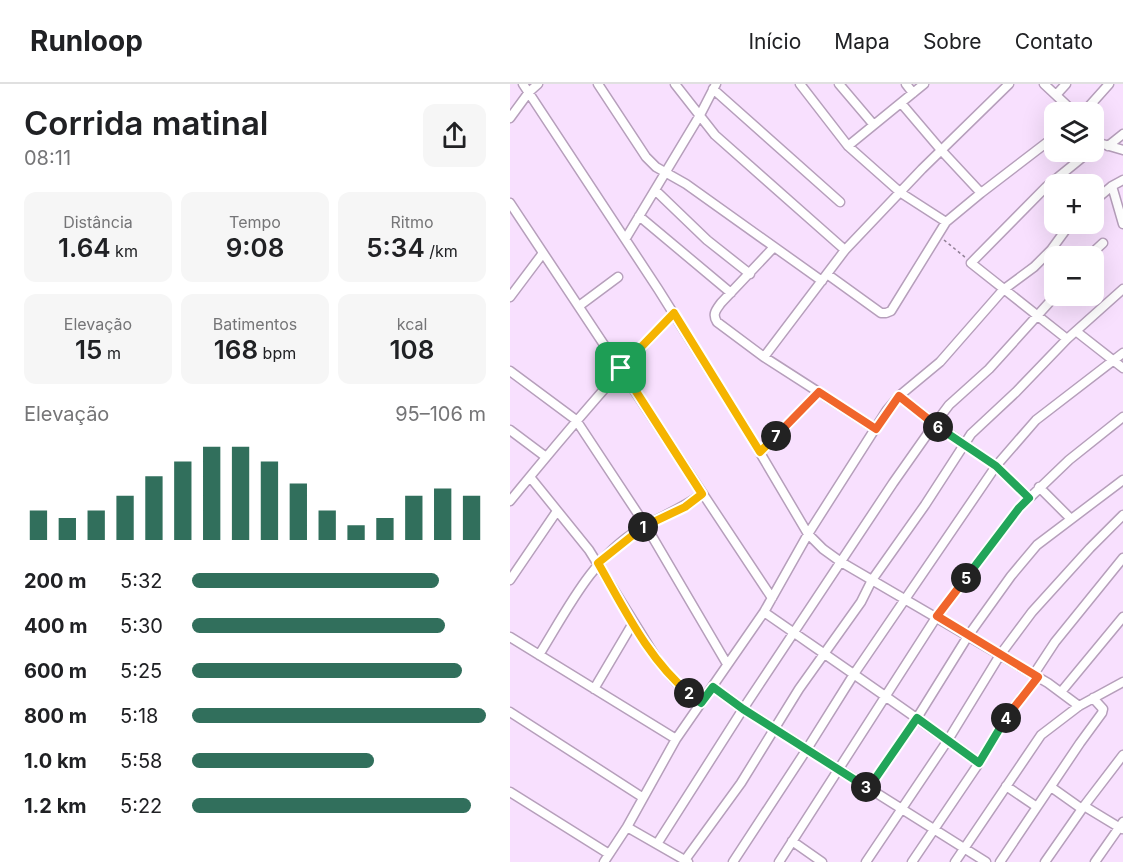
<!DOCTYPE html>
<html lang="pt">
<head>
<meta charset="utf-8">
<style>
  :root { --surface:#fff; --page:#f6f6f6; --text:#202124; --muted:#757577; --line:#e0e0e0; --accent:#316f5c }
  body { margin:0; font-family:Inter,sans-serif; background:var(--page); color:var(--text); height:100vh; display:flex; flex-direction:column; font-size:22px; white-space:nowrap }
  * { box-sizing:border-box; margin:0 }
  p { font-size:20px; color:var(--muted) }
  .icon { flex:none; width:33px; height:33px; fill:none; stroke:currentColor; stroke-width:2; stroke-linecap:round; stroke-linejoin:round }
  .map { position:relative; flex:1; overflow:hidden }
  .side { display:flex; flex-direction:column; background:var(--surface); width:510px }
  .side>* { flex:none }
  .fabs { position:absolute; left:534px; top:18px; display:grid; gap:12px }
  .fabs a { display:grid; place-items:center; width:60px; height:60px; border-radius:12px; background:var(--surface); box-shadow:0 6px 24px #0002; font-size:30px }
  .pin { position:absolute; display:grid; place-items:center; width:51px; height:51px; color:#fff; margin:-26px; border-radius:12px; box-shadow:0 3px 9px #0006 }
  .km { position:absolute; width:30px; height:30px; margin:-15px; border-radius:50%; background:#222; color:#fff; font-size:16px; line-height:30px; text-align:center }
  .round { display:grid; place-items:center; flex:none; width:63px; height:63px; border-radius:12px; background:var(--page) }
  .head { display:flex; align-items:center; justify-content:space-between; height:102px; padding:0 24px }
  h1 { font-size:33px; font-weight:600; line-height:45px }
  .metrics { display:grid; grid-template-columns:repeat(3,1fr); gap:9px; height:102px; padding:6px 24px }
  .metrics div { display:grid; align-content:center; border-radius:12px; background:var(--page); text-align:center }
  .metrics b { font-size:26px; font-weight:600 }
  .metrics small { font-size:16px; font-weight:400 }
  .metrics p { font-size:16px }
  .chart { height:168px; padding:12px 24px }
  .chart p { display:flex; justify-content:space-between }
  .chart svg { width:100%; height:108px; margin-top:6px; stroke:var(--accent); stroke-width:6 }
  ul { padding:0 24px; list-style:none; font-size:20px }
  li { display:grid; grid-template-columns:96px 72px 1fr; align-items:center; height:45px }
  li i { height:15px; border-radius:8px; background:var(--accent) }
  header { display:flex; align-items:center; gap:36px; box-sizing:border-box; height:84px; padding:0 30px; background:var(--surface); border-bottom:2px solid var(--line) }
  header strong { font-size:28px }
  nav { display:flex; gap:33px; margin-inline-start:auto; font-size:21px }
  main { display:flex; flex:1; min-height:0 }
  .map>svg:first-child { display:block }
</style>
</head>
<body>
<header>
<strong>Runloop</strong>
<nav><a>Início</a><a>Mapa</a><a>Sobre</a><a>Contato</a></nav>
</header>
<main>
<section class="side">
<div class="head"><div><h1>Corrida matinal</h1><p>08:11</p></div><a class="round"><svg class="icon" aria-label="share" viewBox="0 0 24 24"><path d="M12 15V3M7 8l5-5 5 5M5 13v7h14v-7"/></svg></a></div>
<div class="metrics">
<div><p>Distância</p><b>1.64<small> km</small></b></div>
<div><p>Tempo</p><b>9:08</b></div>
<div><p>Ritmo</p><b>5:34<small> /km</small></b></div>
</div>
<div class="metrics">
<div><p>Elevação</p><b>15<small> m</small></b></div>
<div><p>Batimentos</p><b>168<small> bpm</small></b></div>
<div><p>kcal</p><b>108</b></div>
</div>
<div class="chart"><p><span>Elevação</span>95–106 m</p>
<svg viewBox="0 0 160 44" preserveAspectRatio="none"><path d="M5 44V32M15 44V35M25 44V32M35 44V26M45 44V18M55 44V12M65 44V6M75 44V6M85 44V12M95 44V21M105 44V32M115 44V38M125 44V35M135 44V26M145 44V23M155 44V26"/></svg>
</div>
<ul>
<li><b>200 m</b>5:32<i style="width:84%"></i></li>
<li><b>400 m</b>5:30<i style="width:86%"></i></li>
<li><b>600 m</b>5:25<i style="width:92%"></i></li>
<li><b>800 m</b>5:18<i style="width:100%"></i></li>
<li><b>1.0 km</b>5:58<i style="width:62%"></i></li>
<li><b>1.2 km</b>5:22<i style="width:95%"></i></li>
</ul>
</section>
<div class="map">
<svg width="613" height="778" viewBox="0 0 613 778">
  <rect width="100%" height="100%" fill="#f8e0fe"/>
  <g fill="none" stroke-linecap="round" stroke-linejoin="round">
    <!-- street casing -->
    <g stroke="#b69fbb" stroke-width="11">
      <path id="street" d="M13 0 148 205 236 345 298 450 313 465 331 478 538 599 569 622
        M88 0 136 73 146 83 176 100 312 197
        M165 0 205 51 335 166
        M290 0 338 62 391 109 436 138
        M329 0 363 40
        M396 0 403 9
        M534 0 564 28
        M203 5 330 118
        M546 11 556 0
        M391 19 431 66 471 109
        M574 28 599 0
        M0 34 19 8 28 0
        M584 53 589 59 613 66
        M338 62 414 0
        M598 62 613 50
        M602 102 613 140
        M145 106 197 156 240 190
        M584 117 602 102 613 96
        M0 119 262 514
        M129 132 221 209
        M116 154 190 31 206 0
        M264 163 211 219C206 226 202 230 207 238L254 273 366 345
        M579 172 593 159
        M317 190 371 229H376L381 227 436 138 471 109 544 53
        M0 213 33 169
        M69 222 108 193
        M567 248 613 284
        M557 255 461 179 536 103 579 68
        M254 273 335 166 412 85 499 0
        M0 287 66 336 136 442 217 580
        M389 312 425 340 486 382 519 414
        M0 346 36 373
        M251 368 309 308
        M20 393 79 466 148 577 166 598 191 619
        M529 403 561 435
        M0 417C53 352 106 289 164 229
        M0 496 47 427
        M254 528C326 578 398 627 469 679
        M0 553 166 655
        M29 571C57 526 82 474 128 446 149 433 172 425 192 410
        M524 590 545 558 613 474
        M203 603 233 625 476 778
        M84 605 123 539
        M551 608 613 533
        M0 628 132 713
        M496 702 527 723
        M541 703 572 725
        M358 705 407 634 458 552 501 492 527 461 613 396
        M0 708 99 770
        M574 722 612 745
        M117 743 178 778
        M282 757 312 778
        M147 760 233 625 383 399 421 345 439 321 479 285 545 212
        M175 776 231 699 289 605 351 518 362 496 415 421 461 350 506 308 557 255 613 205
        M94 778 117 743 166 655 254 528 298 450 377 326 389 312 430 278 493 206 524 183 541 166 560 140
        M223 778 297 665 344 590 486 382 526 336 613 269
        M269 778 427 532 509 424 559 376 613 333
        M356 778 438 656 490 571 522 528 580 464 613 431
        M402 778 469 679 497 632 528 593
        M445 778 531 651 569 622 613 598
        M490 778 570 659 592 629 593 625 583 614
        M535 778 574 722 613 671
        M585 778 613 738"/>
    </g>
    <!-- path -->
    <path stroke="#918095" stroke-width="1.5" stroke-dasharray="3 3" stroke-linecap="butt" d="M434 156 456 174"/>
    <!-- street -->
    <use href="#street" stroke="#fff" stroke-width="8"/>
  </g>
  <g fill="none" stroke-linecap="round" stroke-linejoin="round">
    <!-- split-1 casing -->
    <g stroke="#fff" stroke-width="12">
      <path id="split-1" d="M111 284 192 410 175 423 133 443"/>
    </g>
    <!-- split-2 casing -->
    <g stroke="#fff" stroke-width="12">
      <path id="split-2" d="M133 443 88 479C114 524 138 575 179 609"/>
    </g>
    <!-- split-3 casing -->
    <g stroke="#fff" stroke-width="12">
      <path id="split-3" d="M179 609 191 619 203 603 233 625 356 703"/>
    </g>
    <!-- split-4 casing -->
    <g stroke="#fff" stroke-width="12">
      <path id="split-4" d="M356 703 358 705 407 634 469 679 496 634"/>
    </g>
    <!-- split-5 casing -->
    <g stroke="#fff" stroke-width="12">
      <path id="split-5" d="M456 494 427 532 528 593 496 634"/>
    </g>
    <!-- split-6 casing -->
    <g stroke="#fff" stroke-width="12">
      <path id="split-6" d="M428 343 486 382 519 414 509 424 456 494"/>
    </g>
    <!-- split-7 casing -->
    <g stroke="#fff" stroke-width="12">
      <path id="split-7" d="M266 352 309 308 366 345 389 312 428 343"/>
    </g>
    <!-- split-8 casing -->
    <g stroke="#fff" stroke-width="12">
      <path id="split-8" d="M111 284 164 229 250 368 266 352"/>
    </g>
    <!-- split-1 -->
    <use href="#split-1" stroke="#f5b400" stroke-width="8"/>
    <!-- split-2 -->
    <use href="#split-2" stroke="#f5b400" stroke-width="8"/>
    <!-- split-3 -->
    <use href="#split-3" stroke="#22a559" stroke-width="8"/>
    <!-- split-4 -->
    <use href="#split-4" stroke="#22a559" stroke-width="8"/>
    <!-- split-5 -->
    <use href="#split-5" stroke="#f0652b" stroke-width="8"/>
    <!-- split-6 -->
    <use href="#split-6" stroke="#22a559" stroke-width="8"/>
    <!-- split-7 -->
    <use href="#split-7" stroke="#f0652b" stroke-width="8"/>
    <!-- split-8 -->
    <use href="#split-8" stroke="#f5b400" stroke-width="8"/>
  </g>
</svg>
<div class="fabs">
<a><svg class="icon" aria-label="layers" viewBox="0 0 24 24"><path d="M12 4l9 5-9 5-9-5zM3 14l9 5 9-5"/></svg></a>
<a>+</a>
<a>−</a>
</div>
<div class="pin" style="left:111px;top:284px;background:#1e9e55"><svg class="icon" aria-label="arrive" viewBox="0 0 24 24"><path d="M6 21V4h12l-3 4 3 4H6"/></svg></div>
<b class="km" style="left:133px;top:443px">1</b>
<b class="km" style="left:179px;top:609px">2</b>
<b class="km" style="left:356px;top:703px">3</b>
<b class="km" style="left:496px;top:634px">4</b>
<b class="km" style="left:456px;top:494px">5</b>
<b class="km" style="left:428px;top:343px">6</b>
<b class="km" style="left:266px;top:352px">7</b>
</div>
</main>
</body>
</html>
